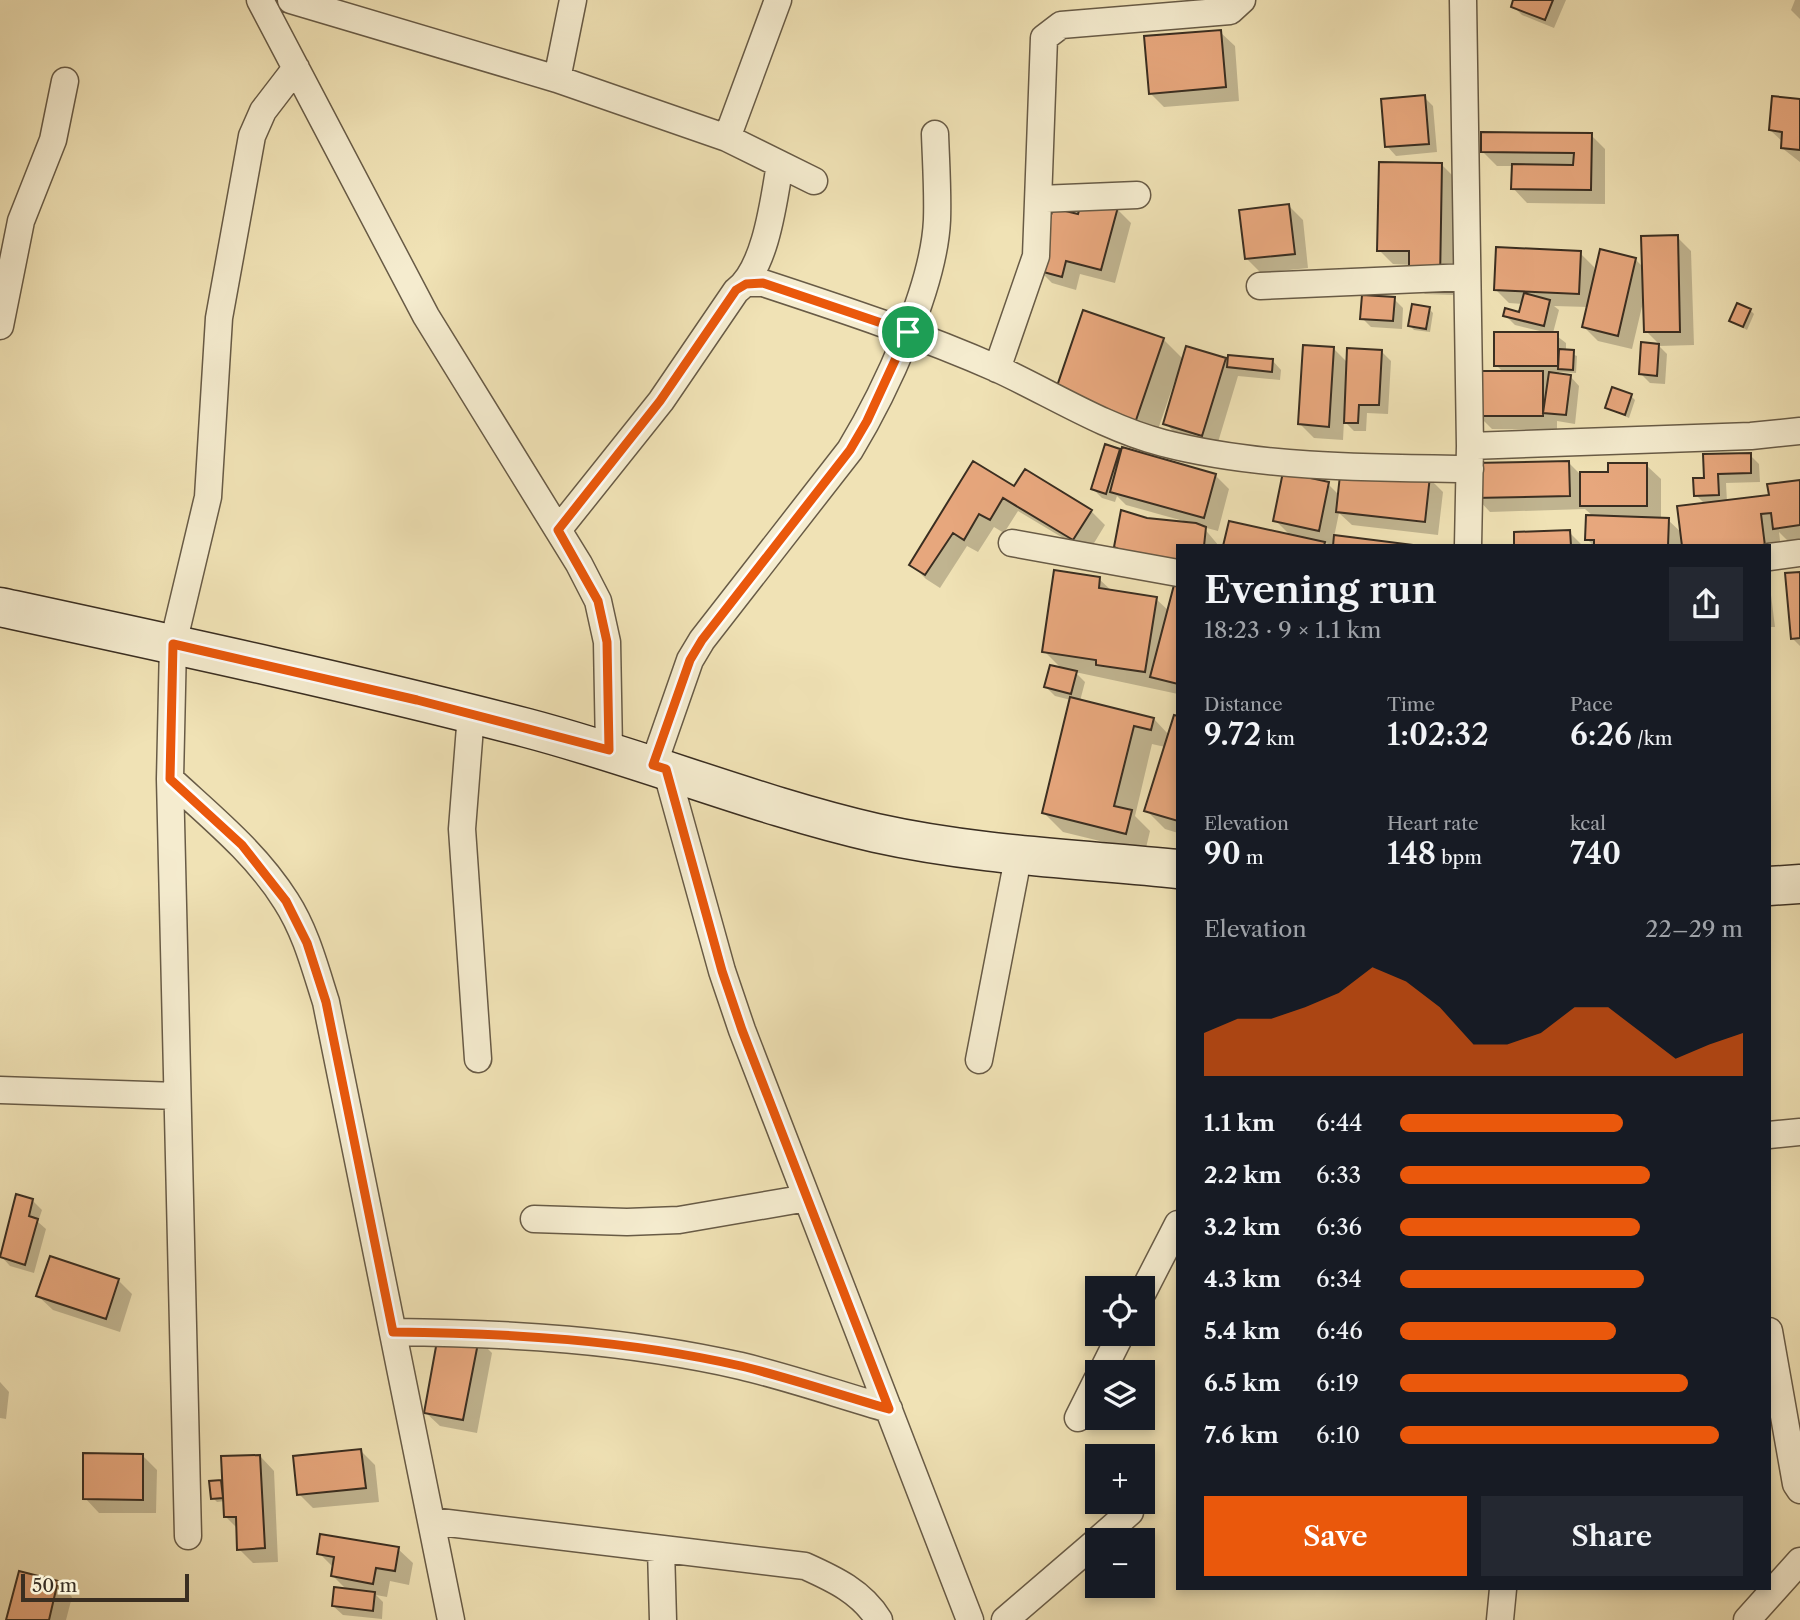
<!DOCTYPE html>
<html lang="en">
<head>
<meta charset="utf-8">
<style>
  :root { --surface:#171b24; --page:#242831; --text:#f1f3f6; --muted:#9ea1a6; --accent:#ea580c }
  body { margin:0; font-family:"Libre Caslon Text",serif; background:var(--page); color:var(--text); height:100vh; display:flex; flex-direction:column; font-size:26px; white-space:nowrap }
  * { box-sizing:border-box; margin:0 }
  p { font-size:23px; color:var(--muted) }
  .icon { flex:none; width:38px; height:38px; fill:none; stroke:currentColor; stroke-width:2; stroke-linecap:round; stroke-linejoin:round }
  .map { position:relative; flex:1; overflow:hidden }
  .side { position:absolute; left:1176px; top:544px; width:595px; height:1046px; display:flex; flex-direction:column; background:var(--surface); border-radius:0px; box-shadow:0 4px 10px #0003 }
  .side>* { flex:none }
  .controls { position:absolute; left:1085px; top:1276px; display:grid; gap:14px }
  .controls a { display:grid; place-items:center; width:70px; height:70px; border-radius:0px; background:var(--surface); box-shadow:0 4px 10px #0003; font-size:35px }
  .scale { position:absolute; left:21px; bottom:18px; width:168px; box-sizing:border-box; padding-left:7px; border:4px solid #3a2e21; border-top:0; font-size:19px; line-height:24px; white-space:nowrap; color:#3a2e21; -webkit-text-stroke:5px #f5eccf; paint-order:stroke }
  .pin { position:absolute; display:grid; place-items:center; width:60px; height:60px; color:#fff; margin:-30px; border:4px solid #fff; border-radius:50%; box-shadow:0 2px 7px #0007 }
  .round { display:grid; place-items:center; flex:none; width:74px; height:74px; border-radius:0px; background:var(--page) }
  .head { display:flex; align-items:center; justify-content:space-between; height:119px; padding:0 28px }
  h1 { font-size:38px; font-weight:600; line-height:52px }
  .metrics { display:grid; grid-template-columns:repeat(3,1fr); gap:10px; height:119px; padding:7px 28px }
  .metrics div { display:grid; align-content:center }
  .metrics b { font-size:30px; font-weight:600 }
  .metrics small { font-size:19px; font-weight:400 }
  .metrics p { font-size:19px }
  .chart { height:196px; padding:14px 28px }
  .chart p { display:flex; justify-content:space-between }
  .chart svg { width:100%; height:126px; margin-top:7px; fill:var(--accent); opacity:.7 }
  .cta { display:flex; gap:14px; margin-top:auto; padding:14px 28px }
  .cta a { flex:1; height:80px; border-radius:0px; background:var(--accent); color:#fff; font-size:28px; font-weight:600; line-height:80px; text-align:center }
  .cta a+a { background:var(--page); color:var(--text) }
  ul { padding:0 28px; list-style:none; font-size:23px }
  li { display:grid; grid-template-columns:112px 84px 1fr; align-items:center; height:52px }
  li i { height:18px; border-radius:9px; background:var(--accent) }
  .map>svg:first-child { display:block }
</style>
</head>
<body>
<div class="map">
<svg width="1800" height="1620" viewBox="0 0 1800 1620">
  <rect width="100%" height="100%" fill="#f0e2b5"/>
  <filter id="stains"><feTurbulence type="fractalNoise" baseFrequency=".00286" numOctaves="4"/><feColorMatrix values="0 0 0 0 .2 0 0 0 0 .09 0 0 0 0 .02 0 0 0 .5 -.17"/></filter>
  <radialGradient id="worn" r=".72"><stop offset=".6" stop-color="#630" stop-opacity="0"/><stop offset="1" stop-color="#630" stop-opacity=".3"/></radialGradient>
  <!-- shadow -->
  <path fill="#0003" d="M1515 0H1566L1554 28 1522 15 1513 6Z
    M1795 0H1800V19L1791 10Z
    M1220 32 1235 46 1239 101 1164 107 1150 93Z
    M1424 97 1433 106 1437 152 1396 156 1387 146Z
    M1800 101V162L1782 148 1783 142 1770 130Z
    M1591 135 1605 149V204L1527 203 1513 188V166H1497L1483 152Z
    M1442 165 1456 179 1453 295 1425 294 1411 280V265L1393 264 1379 250Z
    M1289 206 1303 220 1308 268 1261 273 1247 259Z
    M1117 209 1131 223 1115 283 1080 274 1076 290 1052 283 1038 269 1079 216Z
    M1677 237 1691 251 1694 345 1659 346 1667 354 1665 384 1650 383 1641 374 1643 344 1660 345 1646 331 1644 298 1632 349 1598 341 1584 327 1588 307 1554 306 1559 310 1553 333 1566 343V352L1577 356 1576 373 1559 372V375L1570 376 1579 386 1575 424 1557 421V430L1492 429 1478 415 1504 373 1496 365 1544 332 1515 325 1505 315 1520 314 1523 304 1509 303 1495 289 1580 253 1594 267V277L1635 259 1644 268Z
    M1394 299 1403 308 1402 329 1371 327 1362 318Z
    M1429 309 1433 313 1430 332 1414 330 1410 326Z
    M1750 310 1754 314 1747 330 1731 321Z
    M1163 339 1184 360 1225 359 1229 363 1272 360 1281 370 1280 380 1238 376 1216 449 1179 437 1165 423 1178 381 1175 380 1154 441 1075 414Z
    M1334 349 1348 363 1381 351 1391 361 1388 414 1367 413 1366 431H1354L1344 421 1343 440 1314 438 1300 424Z
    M1631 396 1635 400 1629 418 1607 408Z
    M1119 450 1215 475 1229 489 1218 531 1203 527 1219 546H1178L1147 520 1198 525 1126 505 1117 496 1115 502 1102 498 1093 489Z
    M1750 455 1759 464 1760 482 1726 483 1727 502 1771 497 1800 482V546L1794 547 1779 532 1783 566 1769 546H1594L1587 539 1594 517 1585 509 1490 512 1476 497 1568 462 1580 474H1610L1646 465 1661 479V520H1668L1683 534 1706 505 1696 495 1706 479Z
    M973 463 1015 489 1091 511 1105 525 1088 553 1018 511 1004 533 994 527 978 552 967 546 940 588 926 579 912 565Z
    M1429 478 1443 492 1438 535 1352 525 1339 513 1334 537 1407 546H1335L1322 542 1326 546H1225L1291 536 1275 520 1328 484 1339 495Z
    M1569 532 1583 546H1516Z
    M1800 573V646L1792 638Z
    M1099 579 1113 592 1156 599 1169 611 1178 584V694L1075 672 1085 682 1080 701 1154 719 1169 735 1178 718V833L1165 829 1146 810 1165 747 1152 744 1135 816 1150 831 1145 852 1063 832 1044 813 1071 700 1055 696 1046 687 1063 670 1044 651Z
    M1769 579 1775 627H1769Z
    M33 1201 42 1210 38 1222 46 1229 34 1273 10 1266 1 1256Z
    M118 1280 132 1294 120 1332 53 1310 38 1296Z
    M478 1339 492 1353 477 1433 440 1426 425 1412Z
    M0 1382 9 1392 6 1419 0 1418Z
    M361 1451 375 1465 379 1502 313 1508 299 1494Z
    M142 1455 157 1470 156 1513H99L85 1498Z
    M260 1456 274 1471 278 1562 253 1563 239 1549 238 1529 226 1517 225 1501 217 1502 213 1498 220 1482 224 1486Z
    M398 1549 413 1563 409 1585 390 1581 387 1597 376 1595 383 1602 382 1619 343 1615 333 1606 347 1590 333 1576V1567L319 1553Z
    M58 1583 72 1597 66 1620H8Z"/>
  <!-- building -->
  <path fill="#e7a77d" stroke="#3a2e21" stroke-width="2" d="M1513 0H1553L1545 20 1511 7Z
    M1513 0H1553L1545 20 1511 7Z
    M1221 30 1226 87 1149 94 1144 36Z
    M1221 30 1226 87 1149 94 1144 36Z
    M1425 95 1429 144 1385 147 1381 99Z
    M1425 95 1429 144 1385 147 1381 99Z
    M1772 96 1800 99V150L1781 148 1782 132 1769 130Z
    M1772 96 1800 99V150L1781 148 1782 132 1769 130Z
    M1481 132 1592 133 1591 190 1511 189 1512 164 1573 165 1574 153 1481 152Z
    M1481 132 1592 133 1591 190 1511 189 1512 164 1573 165 1574 153 1481 152Z
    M1379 162 1442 163 1440 281H1409V251H1377Z
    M1379 162 1442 163 1440 281H1409V251H1377Z
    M1083 197 1118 207 1101 270 1066 261 1062 277 1036 270 1053 208 1078 214Z
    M1083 197 1118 207 1101 270 1066 261 1062 277 1036 270 1053 208 1078 214Z
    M1289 204 1295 254 1245 259 1239 210Z
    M1289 204 1295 254 1245 259 1239 210Z
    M1678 235 1680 332H1644L1641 236Z
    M1678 235 1680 332H1644L1641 236Z
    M1496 247 1581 251 1579 294 1494 290Z
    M1496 247 1581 251 1579 294 1494 290Z
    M1600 249 1636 258 1618 336 1582 327Z
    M1600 249 1636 258 1618 336 1582 327Z
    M1524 293 1550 300 1544 326 1503 316 1505 308 1519 312Z
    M1524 293 1550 300 1544 326 1503 316 1505 308 1519 312Z
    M1362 295 1395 297 1393 321 1360 319Z
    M1362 295 1395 297 1393 321 1360 319Z
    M1737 303 1751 309 1743 327 1729 321Z
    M1737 303 1751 309 1743 327 1729 321Z
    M1412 304 1430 307 1426 329 1408 326Z
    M1412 304 1430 307 1426 329 1408 326Z
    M1083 310 1164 338 1135 423 1054 395Z
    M1083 310 1164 338 1135 423 1054 395Z
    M1494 332H1558V366H1494Z
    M1494 332H1558V366H1494Z
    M1641 342 1659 344 1657 376 1639 374Z
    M1641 342 1659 344 1657 376 1639 374Z
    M1303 345 1334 347 1329 427 1298 424Z
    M1303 345 1334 347 1329 427 1298 424Z
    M1186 346 1226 358 1202 436 1163 424Z
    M1186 346 1226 358 1202 436 1163 424Z
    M1347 348 1382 350 1379 405H1359L1358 423H1344Z
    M1347 348 1382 350 1379 405H1359L1358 423H1344Z
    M1559 349 1574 350 1573 370 1558 369Z
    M1559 349 1574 350 1573 370 1558 369Z
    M1228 355 1273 359 1272 372 1227 367Z
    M1228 355 1273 359 1272 372 1227 367Z
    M1476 371H1543V416H1476Z
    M1476 371H1543V416H1476Z
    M1549 372 1571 375 1566 415 1543 413Z
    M1549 372 1571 375 1566 415 1543 413Z
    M1612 387 1632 394 1625 415 1605 408Z
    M1612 387 1632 394 1625 415 1605 408Z
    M1105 444 1120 449 1106 494 1091 489Z
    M1105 444 1120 449 1106 494 1091 489Z
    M1122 447 1216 474 1204 518 1110 492Z
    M1122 447 1216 474 1204 518 1110 492Z
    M1751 453V473L1718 474 1719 495 1694 496 1693 478H1704L1703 454Z
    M1751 453V473L1718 474 1719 495 1694 496 1693 478H1704L1703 454Z
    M973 461 1014 486 1025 469 1092 510 1073 540 1003 498 990 520 979 514 964 540 953 533 925 575 909 565Z
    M973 461 1014 486 1025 469 1092 510 1073 540 1003 498 990 520 979 514 964 540 953 533 925 575 909 565Z
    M1569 461 1570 496 1474 498 1473 463Z
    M1569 461 1570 496 1474 498 1473 463Z
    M1608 463H1647V506H1580V472H1608Z
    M1608 463H1647V506H1580V472H1608Z
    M1341 466 1430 476 1425 522 1336 512Z
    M1341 466 1430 476 1425 522 1336 512Z
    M1283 472 1329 482 1319 531 1273 521Z
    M1283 472 1329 482 1319 531 1273 521Z
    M1800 480V525L1773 529 1771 513 1761 514 1765 546H1682L1677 506 1769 495 1767 484Z
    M1800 480V525L1773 529 1771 513 1761 514 1765 546H1682L1677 506 1769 495 1767 484Z
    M1121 510 1147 518 1196 523 1206 527 1204 546H1178V563L1120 550 1114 547Z
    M1121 510 1147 518 1196 523 1206 527 1204 546H1178V563L1120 550 1114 547Z
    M1586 515 1669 518 1668 546H1594V540H1585Z
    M1586 515 1669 518 1668 546H1594V540H1585Z
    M1229 521 1325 542 1324 546H1223Z
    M1229 521 1325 542 1324 546H1223Z
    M1570 530 1571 546H1514V532Z
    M1570 530 1571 546H1514V532Z
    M1334 535 1421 546H1333Z
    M1334 535 1421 546H1333Z
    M1054 570 1100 577 1099 588 1157 597 1145 672 1096 665V660L1042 652Z
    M1054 570 1100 577 1099 588 1157 597 1145 672 1096 665V660L1042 652Z
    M1800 572V638L1791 639 1785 573Z
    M1800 572V638L1791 639 1785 573Z
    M1175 581 1178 582V684L1150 677Z
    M1175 581 1178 582V684L1150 677Z
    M1050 665 1077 671 1071 694 1044 687Z
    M1050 665 1077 671 1071 694 1044 687Z
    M1070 697 1154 718 1151 730 1134 726 1114 806 1132 810 1126 834 1042 813Z
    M1070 697 1154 718 1151 730 1134 726 1114 806 1132 810 1126 834 1042 813Z
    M1174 715 1178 716V821L1144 811Z
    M1174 715 1178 716V821L1144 811Z
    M16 1194 33 1199 29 1216 38 1219 25 1265 0 1257Z
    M50 1256 119 1279 106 1319 36 1296Z
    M439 1330 479 1338 463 1420 424 1413Z
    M361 1449 366 1488 297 1495 293 1456Z
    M83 1453 143 1454V1500L83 1499Z
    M260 1455 265 1548 237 1550 236 1517H224L221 1456Z
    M221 1480 223 1498 211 1499 209 1481Z
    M320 1534 399 1547 395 1571 376 1568 373 1584 331 1576 334 1557 317 1554Z
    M19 1571 58 1581 49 1620H6Z
    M334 1587 375 1592 373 1611 332 1606Z"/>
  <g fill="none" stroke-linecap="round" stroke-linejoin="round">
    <!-- street casing -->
    <g stroke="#685b46" stroke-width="29">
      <path id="street" d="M260 0 426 316 579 564 598 601 607 642 609 750
        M291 0 557 79 727 138 814 181
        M1463 0 1470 446 1468 546
        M557 79 573 0
        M727 138 778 0
        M1040 199 1137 195
        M746 283H763C842 309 921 335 998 369 1052 394 1105 428 1163 443 1260 468 1370 468 1470 469
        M1260 286 1467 277
        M0 326 21 221 53 140 65 81
        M997 369 1036 256 1044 38 1061 25 1230 11 1242 0
        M1470 446 1751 436 1800 431
        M558 530 661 401 736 291C766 269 774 199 780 164
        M1012 543 1178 573
        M1769 557 1800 553
        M471 714 462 829 478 1059
        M653 766 690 660 702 640 850 450C885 392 934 288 937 220 938 192 936 163 935 134
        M666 769 722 971 742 1030 970 1620
        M170 779C211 817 256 853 286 901 306 932 315 968 326 1002L451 1620
        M979 1060 1019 853
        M0 1090 177 1096
        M1769 1135 1800 1132
        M534 1219 627 1222 679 1220 807 1198
        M1143 1292 1178 1224
        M1769 1331 1796 1484 1800 1490
        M393 1332C510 1333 626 1340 741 1366 791 1378 840 1395 889 1409
        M1102 1372 1121 1334
        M1078 1418 1097 1380
        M431 1521 805 1566C834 1579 862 1592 879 1620
        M188 1536 170 779 173 644 208 497 219 318 252 136 263 111 296 68
        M1098 1540 1130 1512
        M661 1549 663 1620
        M1005 1620 1097 1541
        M1500 1620 1503 1589
        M1747 1620 1800 1561"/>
    </g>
    <!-- secondary casing -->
    <g stroke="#3a2e21" stroke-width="41">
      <path id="secondary" d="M0 607C176 645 353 683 527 728 645 759 758 806 876 833 975 855 1078 859 1178 869
        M1769 886 1800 884"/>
    </g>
    <!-- street -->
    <use href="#street" stroke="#f5eccf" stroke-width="26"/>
    <!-- secondary -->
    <use href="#secondary" stroke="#f5eccf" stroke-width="38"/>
  </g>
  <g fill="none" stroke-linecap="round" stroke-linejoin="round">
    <!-- route casing -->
    <g stroke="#fff" stroke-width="14">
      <path id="route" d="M763 283 908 332 867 421 850 450 702 640 690 660 653 765 666 769 722 971 742 1030 889 1409C840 1395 790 1378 741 1366 626 1340 510 1333 393 1332L326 1002 307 943 286 901 242 845 170 779 173 644 417 700 609 750 607 642 598 601 558 530 660 401 736 290 746 284Z"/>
    </g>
    <!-- route -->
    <use href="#route" stroke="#ea580c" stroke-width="9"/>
  </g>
  <rect width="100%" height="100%" filter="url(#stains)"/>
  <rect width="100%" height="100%" fill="url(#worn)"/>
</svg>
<div class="controls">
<a><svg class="icon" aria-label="locate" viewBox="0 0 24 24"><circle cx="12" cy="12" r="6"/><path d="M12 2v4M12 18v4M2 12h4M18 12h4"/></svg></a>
<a><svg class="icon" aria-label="layers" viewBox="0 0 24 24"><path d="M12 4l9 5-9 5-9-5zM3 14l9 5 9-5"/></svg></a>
<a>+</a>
<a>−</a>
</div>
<div class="scale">50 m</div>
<div class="pin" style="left:908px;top:332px;background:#1e9e55"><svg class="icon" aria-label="arrive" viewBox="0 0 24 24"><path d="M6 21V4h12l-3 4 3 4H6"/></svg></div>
<section class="side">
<div class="head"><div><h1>Evening run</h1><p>18:23 · 9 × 1.1 km</p></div><a class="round"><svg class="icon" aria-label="share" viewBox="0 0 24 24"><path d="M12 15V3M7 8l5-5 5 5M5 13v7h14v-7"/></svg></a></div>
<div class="metrics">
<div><p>Distance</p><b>9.72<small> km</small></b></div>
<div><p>Time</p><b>1:02:32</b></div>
<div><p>Pace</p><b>6:26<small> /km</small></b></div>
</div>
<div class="metrics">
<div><p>Elevation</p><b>90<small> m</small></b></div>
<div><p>Heart rate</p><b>148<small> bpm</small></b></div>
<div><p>kcal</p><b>740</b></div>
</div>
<div class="chart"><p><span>Elevation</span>22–29 m</p>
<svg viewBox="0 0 160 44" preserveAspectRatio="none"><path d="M0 44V29L10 24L20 24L30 20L40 15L50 6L60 11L70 20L80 33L90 33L100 29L110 20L120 20L130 29L140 38L150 33L160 29V44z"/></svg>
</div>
<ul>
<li><b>1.1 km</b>6:44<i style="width:65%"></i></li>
<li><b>2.2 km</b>6:33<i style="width:73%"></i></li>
<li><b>3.2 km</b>6:36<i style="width:70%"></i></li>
<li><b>4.3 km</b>6:34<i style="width:71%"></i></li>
<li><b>5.4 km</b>6:46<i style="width:63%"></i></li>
<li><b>6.5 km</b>6:19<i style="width:84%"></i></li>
<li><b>7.6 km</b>6:10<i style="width:93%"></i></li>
</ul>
<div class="cta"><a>Save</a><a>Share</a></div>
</section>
</div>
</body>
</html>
